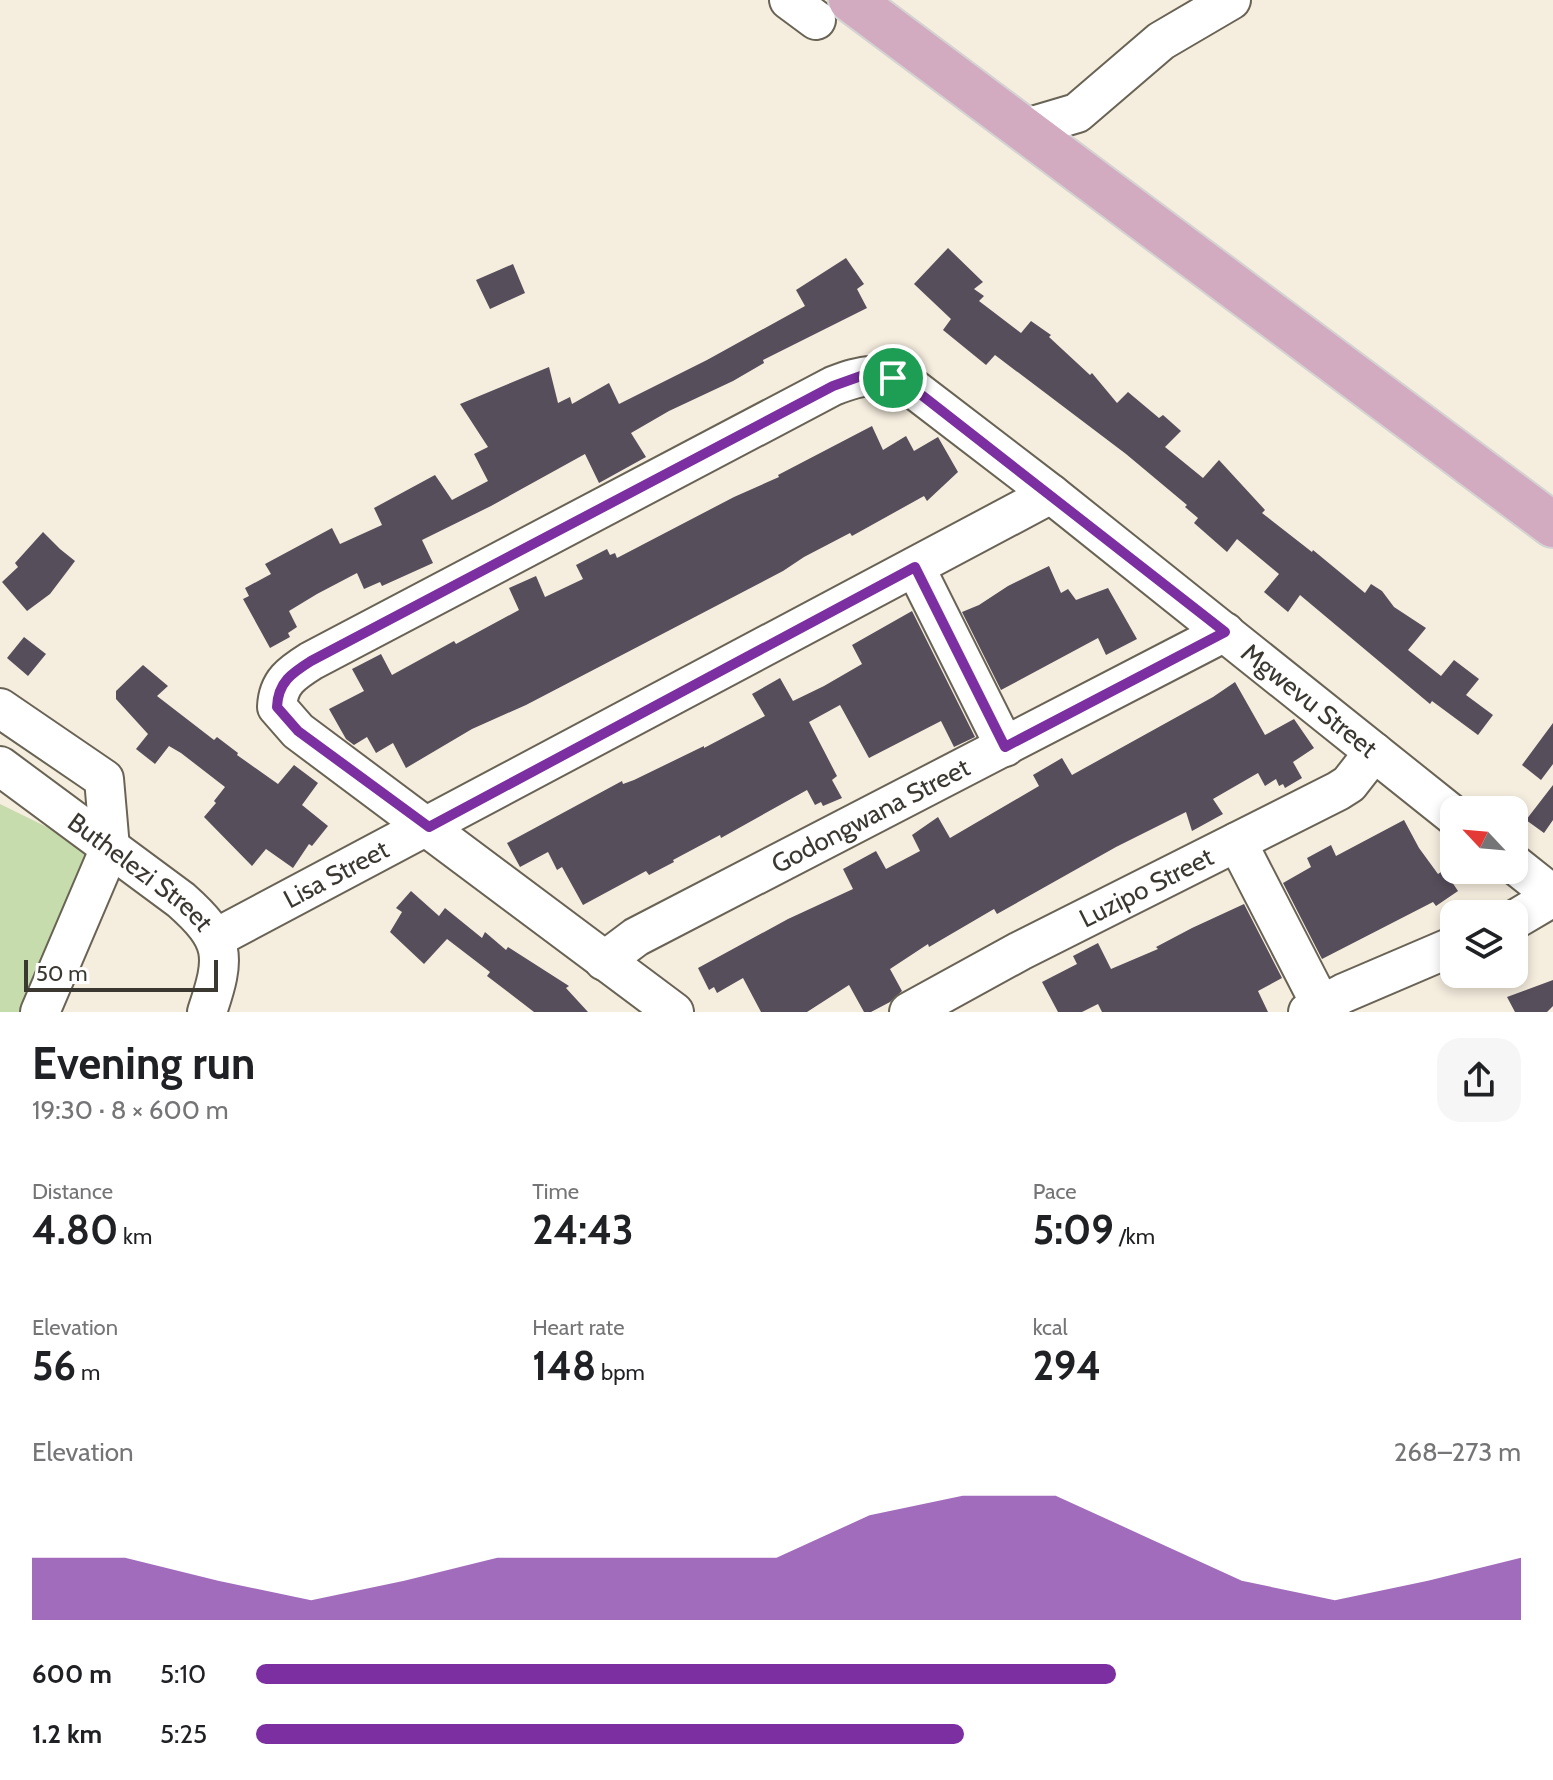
<!DOCTYPE html>
<html lang="en">
<head>
<meta charset="utf-8">
<style>
  :root { --surface:#fff; --page:#f6f6f6; --text:#202124; --muted:#757577; --accent:#7b2fa1 }
  body { margin:0; font-family:Cabin,sans-serif; background:var(--page); color:var(--text); height:100vh; display:flex; flex-direction:column; font-size:30px; white-space:nowrap }
  * { box-sizing:border-box; margin:0 }
  p { font-size:26px; color:var(--muted) }
  .icon { flex:none; width:44px; height:44px; fill:none; stroke:currentColor; stroke-width:2; stroke-linecap:round; stroke-linejoin:round }
  .map { position:relative; height:1012px; overflow:hidden }
  .drawer { display:flex; flex-direction:column; background:var(--surface); flex:1 }
  .drawer>* { flex:none }
  .needle { width:52px; rotate:296deg }
  .controls { position:absolute; left:1440px; top:796px; display:grid; gap:16px }
  .controls a { display:grid; place-items:center; width:88px; height:88px; border-radius:16px; background:var(--surface); box-shadow:0 4px 12px #0003; font-size:40px }
  .scale { position:absolute; left:24px; bottom:20px; width:194px; box-sizing:border-box; padding-left:8px; border:4px solid #3b3832; border-top:0; font-size:22px; line-height:28px; white-space:nowrap; color:#3b3832; -webkit-text-stroke:6px #fff; paint-order:stroke }
  .pin { position:absolute; display:grid; place-items:center; width:68px; height:68px; color:#fff; margin:-34px; border:4px solid #fff; border-radius:50%; box-shadow:0 2px 8px #0007 }
  .round { display:grid; place-items:center; flex:none; width:84px; height:84px; border-radius:24px; background:var(--page) }
  .overview { display:flex; align-items:center; justify-content:space-between; height:136px; padding:0 32px }
  h1 { font-size:44px; font-weight:700; line-height:60px }
  .figures { display:grid; grid-template-columns:repeat(3,1fr); gap:12px; height:136px; padding:8px 32px }
  .figures div { display:grid; align-content:center }
  .figures b { font-size:40px; font-weight:700 }
  .figures small { font-size:22px; font-weight:400 }
  .figures p { font-size:22px }
  .chart { height:224px; padding:16px 32px }
  .chart p { display:flex; justify-content:space-between }
  .chart svg { width:100%; height:144px; margin-top:8px; fill:var(--accent); opacity:.7 }
  ul { padding:0 32px; list-style:none; font-size:26px }
  li { display:grid; grid-template-columns:128px 96px 1fr; align-items:center; height:60px }
  li i { height:20px; border-radius:10px; background:var(--accent) }
  .map>svg:first-child { display:block }
</style>
</head>
<body>
<div class="map">
<svg width="1553" height="1012" viewBox="0 0 1553 1012">
  <rect width="100%" height="100%" fill="#f5edde"/>
  <!-- green -->
  <path fill="#c7dcad" d="M0 804 104 855 27 1012H0Z"/>
  <!-- building -->
  <path fill="#564e5b" d="M948 248 983 282 974 289 984 296 979 301 1021 333 1031 321 1051 335 1049 337 1090 375 1092 373 1117 403 1128 392 1159 418 1163 415 1181 431 1165 447 1203 478 1219 460 1265 510 1262 513 1312 552 1313 550 1365 593 1371 584 1382 591 1394 607 1426 628 1408 650 1441 676 1454 660 1479 679 1466 695 1493 715 1478 735 1432 701 1430 704 1300 595 1288 612 1264 592 1279 574 1237 539 1227 552 1194 523 1198 518 1185 507 1187 505 1126 454 995 355 986 365 943 330 951 319 914 284Z
    M846 258 864 284 857 289 867 308 763 360 764 363 733 381 669 411 631 433 646 457 599 483 585 454 491 506 422 540 433 563 382 586 380 582 364 589 357 573 317 594 289 611 297 627 288 633 290 637 270 648 243 599 249 596 245 588 271 574 265 564 332 528 340 544 382 525 374 508 435 475 452 500 488 481 474 454 488 447 460 404 549 367 558 403 570 397 572 404 609 383 619 404 707 360 805 306 796 290Z
    M513 264 525 293 490 309 476 280Z
    M872 426 883 450 906 436 914 451 938 437 958 472 927 501 924 496 852 536 850 533 804 557 783 571 526 705 472 729 406 768 393 743 376 753 367 737 354 745 346 739 329 709 364 691 352 669 381 654 392 675 454 641 456 644 519 610 509 588 536 576 545 597 583 579 576 565 607 549 610 555 615 553 617 558 734 497 779 477 778 475Z
    M43 532 60 549 75 561 50 594 27 611 2 582 18 567 15 563Z
    M1049 566 1061 593 1068 589 1076 600 1108 588 1137 639 1106 655 1098 638 1001 690 962 612 979 605 1008 586Z
    M912 611 975 737 954 747 941 721 869 758 840 705 809 722 837 776 832 780 842 798 823 806 821 802 815 805 807 790 721 838 720 835 673 860 674 862 649 875 646 871 583 905 562 867 557 870 548 852 520 867 507 843 622 781 623 784 634 780 704 746V748L765 716 752 694 780 678 793 701 824 686 862 664 852 645Z
    M24 637 46 654 28 676 7 658Z
    M143 665 168 686 157 696 214 740 217 737 238 753 237 755 278 784 294 765 318 783 302 805 328 826 312 846 309 844 293 868 266 849 252 866 204 817 216 803 214 801 225 787 181 753 169 746 155 764 136 749 148 734 116 699V691Z
    M1235 682 1265 735 1294 719 1314 748 1293 762 1302 778 1285 788 1283 784 1279 786 1276 779 1265 786 1258 773 1213 799 1223 814 1192 831 1186 812 1116 847 997 914 994 909 929 947 928 944 890 969 902 991 890 1002 871 1012H864L849 985 807 1012H761L743 978 717 993 714 987 709 990 698 968 788 919 853 889 843 869 876 851 886 869 920 851 912 835 938 817 950 838 1039 786 1033 775 1062 758 1072 775 1213 697Z
    M1553 723V764L1541 780 1522 765Z
    M1553 785V820L1544 833 1526 820Z
    M1404 820 1419 848 1438 874 1444 870 1458 891 1436 906 1433 902 1322 959 1283 883 1311 867 1307 858 1331 845 1336 856Z
    M411 891 439 916 445 908 482 938 485 932 506 950 508 947 569 986 566 988 588 1012H534L487 976 490 972 447 939 424 964 390 932 402 912 396 908Z
    M1244 904 1282 978 1258 991 1268 1012H1102L1098 1004 1082 1012H1058L1042 982 1077 964 1073 956 1098 943 1111 969 1158 949 1156 947 1192 928Z
    M1553 980V1006L1547 1012H1515L1507 997Z"/>
  <g fill="none" stroke-linecap="round" stroke-linejoin="round">
    <!-- minor casing -->
    <g stroke="#696355" stroke-width="42">
      <g id="minor">
        <path d="M789 0 816 20"/>
        <path d="M1023 129 1077 113 1161 41 1231 0"/>
        <path d="M915 567 1005 747"/>
        <path d="M0 708 104 779 110 848 40 1012"/>
        <path id="s1" d="M0 766 181 900C226 940 226 956 207 1012"/>
        <path d="M1237 842 1321 1005"/>
        <path d="M1514 864 1553 895"/>
        <path d="M1514 920 1553 897"/>
        <path id="s2" d="M216 938 1051 494"/>
        <path id="s3" d="M604 961 636 937 1225 632"/>
        <path id="s4" d="M674 1012 298 731 277 707C278 682 292 673 311 661L833 386C865 374 878 371 910 386L1051 494 1454 816"/>
        <path id="s5" d="M909 1012 1020 951 1338 791 1349 784 1374 752"/>
        <path d="M1308 1012 1344 993 1454 946"/>
      </g>
    </g>
    <!-- major casing -->
    <g stroke="#d4d3d2" stroke-width="48">
      <path id="major" d="M851 0 1553 525"/>
    </g>
    <!-- minor -->
    <use href="#minor" stroke="#fff" stroke-width="38"/>
    <!-- major -->
    <use href="#major" stroke="#d3abc1" stroke-width="44"/>
  </g>
  <g fill="none" stroke-linecap="round" stroke-linejoin="round">
    <!-- route casing -->
    <g stroke="#fff" stroke-width="16">
      <path id="route" d="M877 374 893 378 910 386 1225 632 1005 747 915 567 429 827 298 731 277 707C278 682 292 673 311 661L833 386 861 376Z"/>
    </g>
    <!-- route -->
    <use href="#route" stroke="#7b2fa1" stroke-width="10"/>
  </g>
  <g text-anchor="middle" stroke-width="8" stroke-linejoin="round" paint-order="stroke">
    <!-- street labels -->
    <g font-size="26" fill="#3b3832" stroke="#fff">
      <text dy="9" stroke="none"><textPath href="#s4" startOffset="1740">Mgwevu Street</textPath></text>
      <text dy="9" stroke="none"><textPath href="#s3" startOffset="304">Godongwana Street</textPath></text>
      <text dy="9" stroke="none"><textPath href="#s1" startOffset="176">Buthelezi Street</textPath></text>
      <text dy="9" stroke="none"><textPath href="#s2" startOffset="136">Lisa Street</textPath></text>
      <text dy="9" stroke="none"><textPath href="#s5" startOffset="268">Luzipo Street</textPath></text>
    </g>
  </g>
</svg>
<div class="controls">
<a><svg class="needle" viewBox="-14 -14 28 28"><path d="M0-13l5 13h-10z" fill="#e53935"/><path d="M0 13l5-13h-10z" fill="#757577"/></svg></a>
<a><svg class="icon" aria-label="layers" viewBox="0 0 24 24"><path d="M12 4l9 5-9 5-9-5zM3 14l9 5 9-5"/></svg></a>
</div>
<div class="scale">50 m</div>
<div class="pin" style="left:893px;top:378px;background:#1e9e55"><svg class="icon" aria-label="arrive" viewBox="0 0 24 24"><path d="M6 21V4h12l-3 4 3 4H6"/></svg></div>
</div>
<section class="drawer">
<div class="overview"><div><h1>Evening run</h1><p>19:30 · 8 × 600 m</p></div><a class="round"><svg class="icon" aria-label="share" viewBox="0 0 24 24"><path d="M12 15V3M7 8l5-5 5 5M5 13v7h14v-7"/></svg></a></div>
<div class="figures">
<div><p>Distance</p><b>4.80<small> km</small></b></div>
<div><p>Time</p><b>24:43</b></div>
<div><p>Pace</p><b>5:09<small> /km</small></b></div>
</div>
<div class="figures">
<div><p>Elevation</p><b>56<small> m</small></b></div>
<div><p>Heart rate</p><b>148<small> bpm</small></b></div>
<div><p>kcal</p><b>294</b></div>
</div>
<div class="chart"><p><span>Elevation</span>268–273 m</p>
<svg viewBox="0 0 160 44" preserveAspectRatio="none"><path d="M0 44V25L10 25L20 32L30 38L40 32L50 25L60 25L70 25L80 25L90 12L100 6L110 6L120 19L130 32L140 38L150 32L160 25V44z"/></svg>
</div>
<ul>
<li><b>600 m</b>5:10<i style="width:68%"></i></li>
<li><b>1.2 km</b>5:25<i style="width:56%"></i></li>
</ul>
</section>
</body>
</html>
